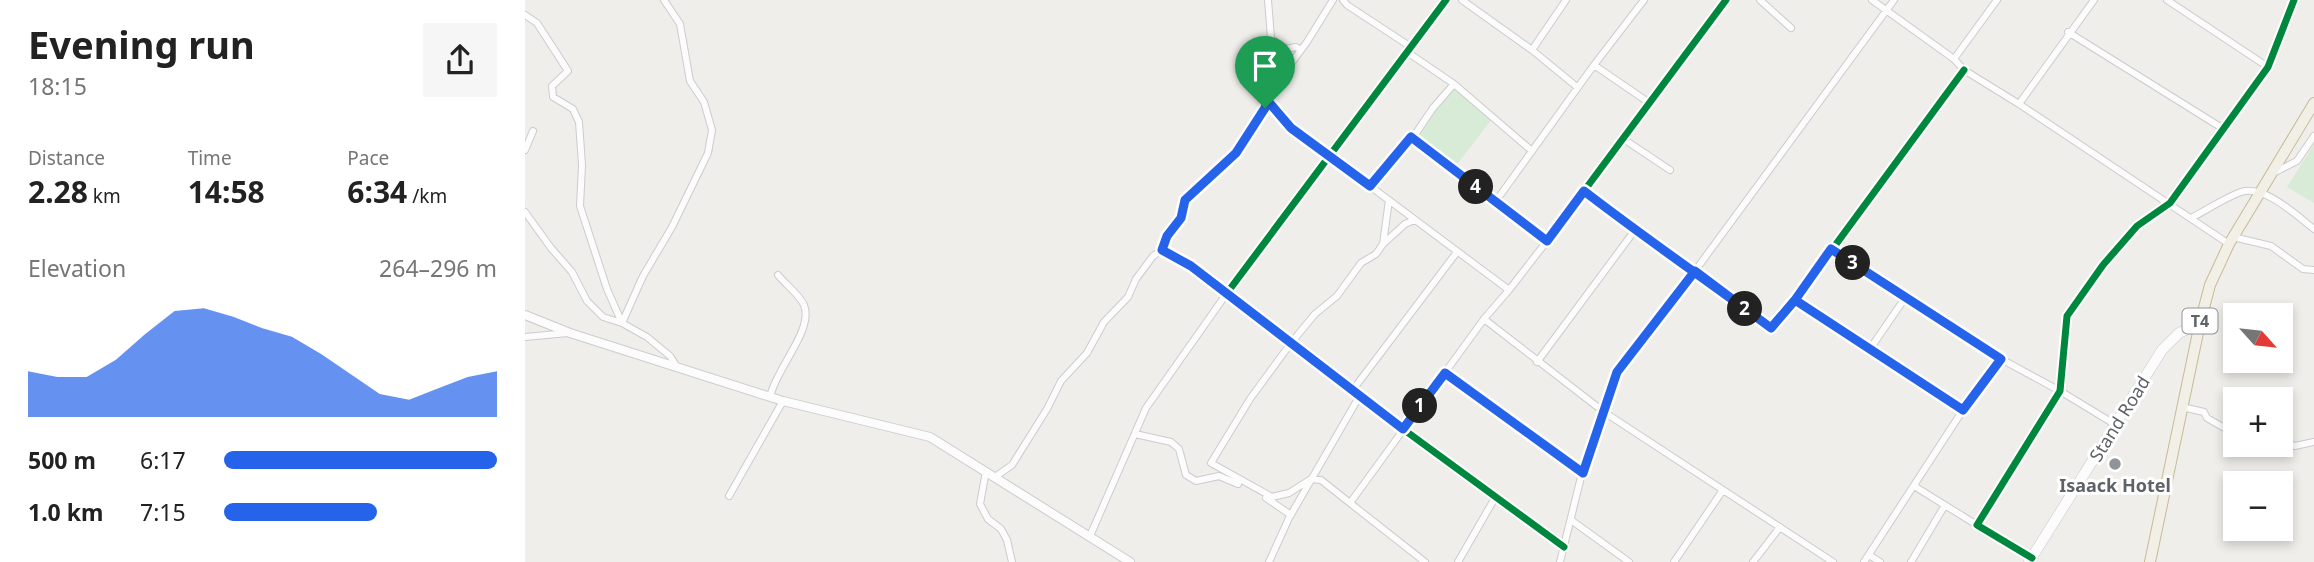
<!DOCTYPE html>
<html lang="en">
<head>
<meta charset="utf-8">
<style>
  :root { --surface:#fff; --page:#f6f6f6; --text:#222; --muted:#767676; --accent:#2563eb }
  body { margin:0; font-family:"Noto Sans",sans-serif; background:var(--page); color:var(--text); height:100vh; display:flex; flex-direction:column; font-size:26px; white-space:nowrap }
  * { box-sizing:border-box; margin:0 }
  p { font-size:23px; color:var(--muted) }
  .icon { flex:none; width:38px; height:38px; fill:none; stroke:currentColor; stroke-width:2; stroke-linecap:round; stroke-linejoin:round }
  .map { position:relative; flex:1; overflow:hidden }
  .side { display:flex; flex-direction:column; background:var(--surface); width:525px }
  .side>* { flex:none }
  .needle { width:46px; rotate:117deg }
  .controls { position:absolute; left:1698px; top:303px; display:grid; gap:14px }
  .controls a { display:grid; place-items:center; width:70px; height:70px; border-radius:0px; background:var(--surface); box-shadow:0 4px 10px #0003; font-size:35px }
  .pin { position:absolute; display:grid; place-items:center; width:60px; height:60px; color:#fff; margin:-72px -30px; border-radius:50% 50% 50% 0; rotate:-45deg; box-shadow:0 0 7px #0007 }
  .pin .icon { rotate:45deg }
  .km { position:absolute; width:35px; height:35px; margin:-18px; border-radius:50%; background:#222; color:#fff; font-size:19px; line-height:35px; text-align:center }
  .round { display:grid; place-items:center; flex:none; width:74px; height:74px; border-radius:0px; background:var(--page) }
  .overview { display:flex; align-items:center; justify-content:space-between; height:119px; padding:0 28px }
  h1 { font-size:38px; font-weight:700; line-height:52px }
  .metrics { display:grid; grid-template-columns:repeat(3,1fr); gap:10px; height:119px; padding:7px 28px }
  .metrics div { display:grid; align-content:center }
  .metrics b { font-size:30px; font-weight:700 }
  .metrics small { font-size:19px; font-weight:400 }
  .metrics p { font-size:19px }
  .chart { height:196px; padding:14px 28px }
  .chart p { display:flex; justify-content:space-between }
  .chart svg { width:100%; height:126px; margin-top:7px; fill:var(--accent); opacity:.7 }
  ul { padding:0 28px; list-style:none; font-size:23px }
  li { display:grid; grid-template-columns:112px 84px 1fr; align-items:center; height:52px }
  li i { height:18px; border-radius:9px; background:var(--accent) }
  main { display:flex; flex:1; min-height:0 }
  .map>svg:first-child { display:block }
</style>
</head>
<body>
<main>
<section class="side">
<div class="overview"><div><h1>Evening run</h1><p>18:15</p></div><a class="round"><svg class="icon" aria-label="share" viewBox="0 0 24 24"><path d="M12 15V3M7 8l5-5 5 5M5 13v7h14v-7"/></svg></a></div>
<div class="metrics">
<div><p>Distance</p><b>2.28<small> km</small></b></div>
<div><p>Time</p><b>14:58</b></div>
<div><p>Pace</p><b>6:34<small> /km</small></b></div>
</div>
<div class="chart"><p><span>Elevation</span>264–296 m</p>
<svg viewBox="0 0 160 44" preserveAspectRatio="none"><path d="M0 44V28L10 30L20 30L30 24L40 15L50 7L60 6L70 9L80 13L90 16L100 22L110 29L120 36L130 38L140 34L150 30L160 28V44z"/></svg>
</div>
<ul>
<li><b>500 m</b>6:17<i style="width:100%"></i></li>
<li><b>1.0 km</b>7:15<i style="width:56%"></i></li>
</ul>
</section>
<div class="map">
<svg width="1789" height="562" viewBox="0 0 1789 562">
  <rect width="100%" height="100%" fill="#efeeea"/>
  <!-- green -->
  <path fill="#d8ebd6" d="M928 88 967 119 930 167 887 139Z
    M1789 144V203L1762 187Z"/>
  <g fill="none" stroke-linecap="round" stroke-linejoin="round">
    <!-- minor casing -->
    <g stroke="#cbcccc" stroke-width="8">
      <path id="minor" d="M743 0 746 38 750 50 746 65 748 75 746 89
        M818 0 822 5 886 47
        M921 0 702 293 878 429 1039 547
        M937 0 1007 50 1052 87
        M1119 0 1069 65 1123 102
        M1201 0 1059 191 1246 328 1270 300 1439 70
        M1235 0 1266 28
        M1347 0 1429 59 1439 70 1494 104 1704 244
        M1642 0 1743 67
        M0 15 12 23 43 71 27 86 28 97 48 109 54 122 57 165 55 206 82 289 97 323 122 337 145 356 152 367
        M1543 32 1697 128
        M748 40 761 49 771 47 776 50
        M1007 50 1041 0
        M882 52 929 84 1007 151
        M1429 59 1472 0
        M742 100 766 127 984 290 959 319 825 503 900 562
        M1494 104 1569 0
        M1097 138 1145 170
        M887 139 908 108 929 84
        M0 150 8 131
        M1748 173 1772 161 1789 136
        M845 186 886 137 971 201
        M0 212 26 248 47 272 62 301 78 317 97 323 118 276 147 227 183 153 187 130 179 102 165 81 155 24 139 0
        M1666 218C1682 210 1699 198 1716 192 1739 184 1772 216 1789 229
        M1708 237 1746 246 1778 269 1789 270
        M1022 241 1059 191
        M858 244 880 224 889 220
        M1306 249 1476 359
        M984 290 1022 241 971 201 1069 65
        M1270 300 1438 410
        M959 319 1079 412 1308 562
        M0 337 43 333
        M1345 349 1380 298
        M1012 362 1110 230
        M920 373 1057 473
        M827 391 932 252
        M245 397C251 368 289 330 279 305 274 294 260 284 253 275
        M1657 407 1679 412 1682 418 1710 434
        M610 434 646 442 654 449 661 475 671 481 694 476 713 484
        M1755 440 1770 446 1789 442
        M461 471 455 504 463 519 476 529 482 540 487 562
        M470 477 487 465 522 409 536 381 562 353 579 322 603 297 611 279 628 256 637 250 642 236 656 218 660 200 711 154 736 118 742 100 753 81 782 42 808 0
        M1389 486 1452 525
        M204 496 258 401
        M741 498 766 515
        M825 503 796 480 786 479 764 493 747 497 686 463 725 399 766 343 790 314 812 296 836 263 851 254 858 244 864 200
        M1046 520 1104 562
        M565 536 621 408 702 293 666 266 637 250
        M1344 555 1355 562
        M1507 558 1452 525 1535 391 1542 316 1578 265 1612 226 1645 203 1743 67 1769 0
        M744 562 764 518 834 397
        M933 562 971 496
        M1035 562 1057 473 1092 372 1170 271 1369 0
        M1149 562 1198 490
        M1228 562 1255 527
        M1339 562 1438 410 1476 359 1535 391 1591 425
        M1386 562 1420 505"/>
    </g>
    <!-- tertiary casing -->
    <g stroke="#cbcccc" stroke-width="10">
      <path id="tertiary" d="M0 315 45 333 258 401 405 437 605 562"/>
    </g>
    <!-- secondary casing -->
    <g stroke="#cacacb" stroke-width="11">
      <path id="secondary" d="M1504 562 1637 350 1654 333 1675 323"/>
    </g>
    <!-- trunk casing -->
    <g stroke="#c8b996" stroke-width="12">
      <path id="trunk" d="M1625 562 1675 323 1685 285 1704 244 1789 103"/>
    </g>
    <!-- minor -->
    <use href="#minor" stroke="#fdfcfc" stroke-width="6"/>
    <!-- tertiary -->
    <use href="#tertiary" stroke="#fdfcfc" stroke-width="8"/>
    <!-- secondary -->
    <use href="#secondary" stroke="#fdfcfc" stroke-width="10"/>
    <!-- trunk -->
    <use href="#trunk" stroke="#f2f0e6" stroke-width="10"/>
    <!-- cycleway casing -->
    <g stroke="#fff" stroke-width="11">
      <path id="cycleway" d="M921 0 702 293 878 429 1039 547
        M1201 0 1059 191 1246 328 1270 300 1439 70
        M1507 558 1452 525 1535 391 1542 316 1578 265 1612 226 1645 203 1743 67 1769 0"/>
    </g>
    <!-- cycleway -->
    <use href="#cycleway" stroke="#00873e" stroke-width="7"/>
  </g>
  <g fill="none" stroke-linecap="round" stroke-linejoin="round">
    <!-- route casing -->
    <g stroke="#fff" stroke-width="14">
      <path id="route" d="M740 108 711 153 660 200 656 218 642 236 637 250 666 266 878 429 920 373 1058 473 1092 372 1170 271 1246 328 1270 300 1438 410 1476 359 1306 249 1270 300 1246 328C1184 282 1120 238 1059 191L1022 241 886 137 845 186 766 128 742 100 740 108"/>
    </g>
    <!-- route -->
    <use href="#route" stroke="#2563eb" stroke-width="9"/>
  </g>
  <!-- markers -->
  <circle fill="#919496" stroke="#fff" stroke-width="2.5" cx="1590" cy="464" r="7"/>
  <g text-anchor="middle" stroke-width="6" stroke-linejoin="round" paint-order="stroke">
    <!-- shield labels -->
    <rect fill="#fff" stroke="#8f9295" stroke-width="2" x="1657.5" y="308.5" width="35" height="25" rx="5"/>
    <g font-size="16" font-weight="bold" fill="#5f6368">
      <text x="1675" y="327">T4</text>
    </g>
    <!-- street labels -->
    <g font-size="18" fill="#5f6368" stroke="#fff">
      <text transform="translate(1595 419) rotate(-58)" y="6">Stand Road</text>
    </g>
    <!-- poi labels -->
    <g font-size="18" font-weight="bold" fill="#5f6368" stroke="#fff">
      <text x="1590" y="492">Isaack Hotel</text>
    </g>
  </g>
</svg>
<div class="controls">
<a><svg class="needle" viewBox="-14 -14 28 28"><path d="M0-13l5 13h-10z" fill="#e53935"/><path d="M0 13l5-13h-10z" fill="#767676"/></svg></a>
<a>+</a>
<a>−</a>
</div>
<div class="pin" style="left:740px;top:108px;background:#1e9e55"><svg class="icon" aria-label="arrive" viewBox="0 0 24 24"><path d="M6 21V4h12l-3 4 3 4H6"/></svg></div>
<b class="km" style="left:895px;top:406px">1</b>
<b class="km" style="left:1220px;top:309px">2</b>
<b class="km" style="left:1328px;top:263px">3</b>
<b class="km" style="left:951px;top:187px">4</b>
</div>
</main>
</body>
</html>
